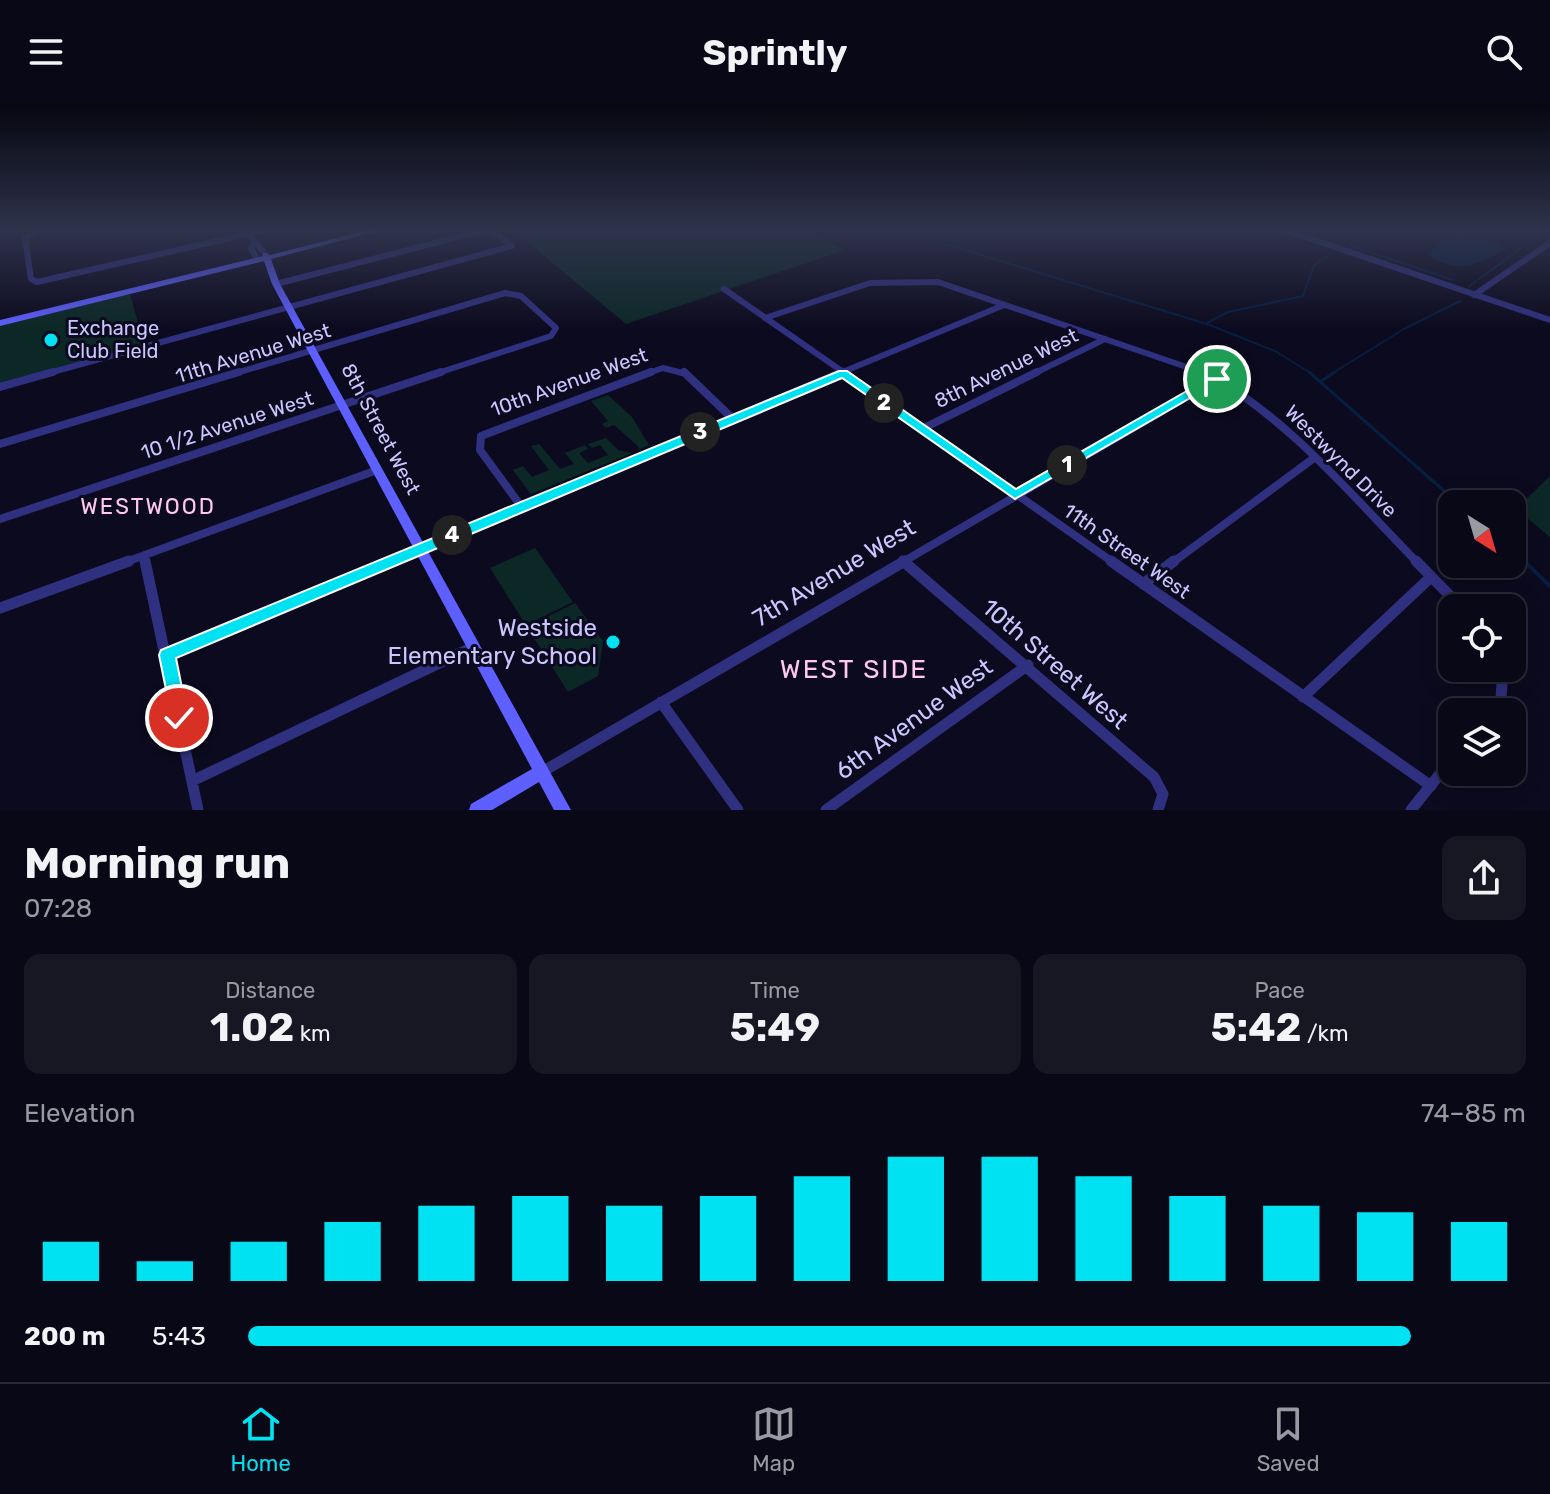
<!DOCTYPE html>
<html lang="en">
<head>
<meta charset="utf-8">
<style>
  :root { --surface:#090816; --page:#171623; --text:#f1f3f6; --muted:#999aa1; --line:#292935; --accent:#00e2f1 }
  body { margin:0; font-family:Rubik,sans-serif; background:var(--page); color:var(--text); height:100vh; display:flex; flex-direction:column; font-size:30px; white-space:nowrap }
  * { box-sizing:border-box; margin:0 }
  p { font-size:26px; color:var(--muted) }
  .icon { flex:none; width:44px; height:44px; fill:none; stroke:currentColor; stroke-width:2; stroke-linecap:round; stroke-linejoin:round }
  .map { position:relative; height:706px; overflow:hidden }
  .details { display:flex; flex-direction:column; background:var(--surface); flex:1 }
  .details>* { flex:none }
  .needle { width:52px; rotate:143deg }
  .fabs { position:absolute; left:1438px; top:386px; display:grid; gap:16px }
  .fabs a { display:grid; place-items:center; width:88px; height:88px; border-radius:16px; background:var(--surface); box-shadow:0 4px 20px #0003,0 0 0 2px var(--line); font-size:40px }
  .pin { position:absolute; display:grid; place-items:center; width:68px; height:68px; color:#fff; margin:-34px; border:4px solid #fff; border-radius:50%; box-shadow:0 2px 8px #0007 }
  .km { position:absolute; width:40px; height:40px; margin:-20px; border-radius:50%; background:#222; color:#fff; font-size:22px; line-height:40px; text-align:center }
  .round { display:grid; place-items:center; flex:none; width:84px; height:84px; border-radius:16px; background:var(--page) }
  .head { display:flex; align-items:center; justify-content:space-between; height:136px; padding:0 24px }
  h1 { font-size:44px; font-weight:700; line-height:60px }
  .figures { display:grid; grid-template-columns:repeat(3,1fr); gap:12px; height:136px; padding:8px 24px }
  .figures div { display:grid; align-content:center; border-radius:16px; background:var(--page); text-align:center }
  .figures b { font-size:40px; font-weight:700 }
  .figures small { font-size:22px; font-weight:400 }
  .figures p { font-size:22px }
  .chart { height:224px; padding:16px 24px }
  .chart p { display:flex; justify-content:space-between }
  .chart svg { width:100%; height:144px; margin-top:8px; stroke:var(--accent); stroke-width:6 }
  ul { padding:0 24px; list-style:none; font-size:26px }
  li { display:grid; grid-template-columns:128px 96px 1fr; align-items:center; height:60px }
  li i { height:20px; border-radius:10px; background:var(--accent) }
  header { display:flex; justify-content:space-between; align-items:center; height:104px; padding:0 24px; background:var(--surface); font-size:36px; font-weight:700 }
  .tab-bar { display:flex; justify-content:space-around; align-items:center; height:112px; border-top:2px solid var(--line); background:var(--surface); font-size:22px; color:var(--muted) }
  .tab-bar a { display:grid; justify-items:center; gap:4px }
  .tab-bar .selected { color:var(--accent) }
  .map>svg:first-child { display:block }
</style>
</head>
<body>
<header><svg class="icon" aria-label="menu" viewBox="0 0 24 24"><path d="M4 6h16M4 12h16M4 18h16"/></svg>Sprintly<svg class="icon" aria-label="search" viewBox="0 0 24 24"><circle cx="10" cy="10" r="6"/><path d="M15 15l6 6"/></svg></header>
<div class="map">
<svg width="1550" height="706" viewBox="0 0 1550 706">
  <rect width="100%" height="100%" fill="#0c0a1e"/>
  <!-- green -->
  <path fill="#0c2826" d="M513 126H807L845 146 626 220Z
    M130 190 144 240 0 279V221Z
    M608 291 632 313 649 341 638 346 639 343 614 321 606 324 602 320 608 317 591 297Z
    M606 334 618 346 632 349 531 390 513 366 523 362 532 373 549 366 531 342 539 340 560 365 574 360 565 349 585 341 588 345 579 349 588 359 608 351 600 341 592 344 588 340Z
    M1550 372V433L1516 405Z
    M535 444 573 498 526 521 490 464Z
    M575 499 603 537 598 572 568 588 527 523Z"/>
  <!-- water -->
  <path fill="#061e40" d="M1461 130 1500 141 1505 145C1477 162 1459 170 1428 151L1443 136Z"/>
  <g fill="none" stroke-linecap="round" stroke-linejoin="round">
    <!-- stream-far2 -->
    <path stroke="#061e40" stroke-width="2" d="M899 126 1207 220 1275 247 1312 270
      M1343 126 1352 136 1351 142 1453 176
      M1479 175 1546 126
      M1469 183 1476 177
      M1207 219 1228 208 1303 192 1314 161 1327 152
      M1331 270 1404 225 1460 197"/>
    <!-- stream-far1 -->
    <path stroke="#061e40" stroke-width="3" d="M1309 268 1459 400
      M1321 277 1335 268
      M1512 445 1526 459"/>
    <!-- stream -->
    <path stroke="#061e40" stroke-width="4" d="M1524 457 1550 482"/>
    <!-- street-far2 -->
    <path stroke="#303081" stroke-width="6" d="M36 126 25 134 31 175 37 178 265 126
      M1285 126 1550 216
      M247 128 266 151
      M254 139 251 144 256 153
      M276 180 485 126
      M724 185 846 270
      M1474 191 1550 139
      M765 214 870 179 938 178 1207 270
      M45 270 512 142 491 126
      M233 270 505 189 521 192 556 224 551 232 435 270
      M645 270 663 264 686 270
      M838 270 1004 201
      M1033 270 1105 235"/>
    <!-- street-far1 -->
    <path stroke="#303081" stroke-width="8" d="M684 268 733 315
      M843 268 1114 459
      M1204 268C1287 312 1352 392 1418 459
      M0 283 53 268
      M922 325 1037 268
      M0 340 239 268
      M521 402 480 346 481 332 651 268
      M0 415 441 268
      M144 453 145 459
      M902 456 905 459
      M123 459 377 366
      M387 459 843 268
      M901 459 1217 275
      M1172 459 1314 354"/>
    <!-- street -->
    <path stroke="#303081" stroke-width="11" d="M145 457 198 706
      M903 457 1154 673 1163 690 1158 706
      M1111 457 1431 682
      M1416 457 1462 504
      M1143 480 1174 457
      M0 504 129 457
      M167 551 392 457
      M1303 593 1431 473
      M661 598 738 706
      M1490 608 1501 594 1503 564
      M542 668 905 457
      M192 677 473 543
      M826 706 1028 561
      M1411 706 1452 655"/>
    <!-- secondary -->
    <path fill="#5d5fff" fill-rule="evenodd" d="M368 126H382L271 155 280 180 571 706H554L539 678 492 706H469L471 700 532 665 272 180 264 157 0 222V216L263 152V149H266L270 151Z"/>
  </g>
  <!-- sky -->
  <linearGradient id="sky" x2="0" y2="1"><stop stop-color="#070610"/><stop offset="0.56" stop-color="#2e334c"/><stop offset="1" stop-color="#2e334c" stop-opacity="0"/></linearGradient>
  <rect width="1550" height="225" fill="url(#sky)"/>
  <!-- route -->
  <path fill="#00e2f1" stroke="#fff" stroke-width="2" d="M839 267H847L1016 385 1213 272 1223 275 1015 395 842 274 176 554 188 614 186 620H173L159 551 161 546Z"/>
  <!-- markers -->
  <g fill="#00e2f1" stroke="#0c0a1e" stroke-width="3">
    <circle cx="51" cy="236" r="8"/>
    <circle cx="613" cy="538" r="8"/>
  </g>
  <g text-anchor="middle" stroke-width="6" stroke-linejoin="round" paint-order="stroke">
    <!-- poi labels -->
    <g font-size="20" fill="#cbc6ff" stroke="#0c0a1e" text-anchor="start">
      <text x="67" y="231">Exchange<tspan x="67" dy="23">Club Field</tspan></text>
    </g>
    <!-- street labels -->
    <g font-size="20" fill="#cbc6ff" stroke="#0c0a1e">
      <text transform="translate(253 249) rotate(-17)" y="7">11th Avenue West</text>
      <text transform="translate(1006 264) rotate(-26)" y="7">8th Avenue West</text>
      <text transform="translate(569 278) rotate(-20)" y="7">10th Avenue West</text>
      <text transform="translate(227 321) rotate(-18)" y="7">10 1/2 Avenue West</text>
      <text transform="translate(381 325) rotate(62)" y="7">8th Street West</text>
      <text transform="translate(1341 357) rotate(45)" y="7">Westwynd Drive</text>
      <text transform="translate(1127 447) rotate(35)" y="7">11th Street West</text>
    </g>
    <!-- neighbourhood labels -->
    <g font-size="22" letter-spacing="2" fill="#ffc8ed" stroke="#0c0a1e">
      <text x="148" y="410">WESTWOOD</text>
    </g>
    <!-- near-street labels -->
    <g font-size="24" fill="#cbc6ff" stroke="#0c0a1e">
      <text transform="translate(834 469) rotate(-31)" y="8">7th Avenue West</text>
      <text transform="translate(1055 560) rotate(41)" y="8">10th Street West</text>
      <text transform="translate(914 615) rotate(-36)" y="8">6th Avenue West</text>
    </g>
    <!-- near-poi labels -->
    <g font-size="24" fill="#cbc6ff" stroke="#0c0a1e" text-anchor="end">
      <text x="597" y="532">Westside<tspan x="597" dy="28">Elementary School</tspan></text>
    </g>
    <!-- near-neighbourhood labels -->
    <g font-size="26" letter-spacing="2" fill="#ffc8ed" stroke="#0c0a1e">
      <text x="854" y="574">WEST SIDE</text>
    </g>
  </g>
</svg>
<div class="fabs">
<a><svg class="needle" viewBox="-14 -14 28 28"><path d="M0-13l5 13h-10z" fill="#e53935"/><path d="M0 13l5-13h-10z" fill="#999aa1"/></svg></a>
<a><svg class="icon" aria-label="locate" viewBox="0 0 24 24"><circle cx="12" cy="12" r="6"/><path d="M12 2v4M12 18v4M2 12h4M18 12h4"/></svg></a>
<a><svg class="icon" aria-label="layers" viewBox="0 0 24 24"><path d="M12 4l9 5-9 5-9-5zM3 14l9 5 9-5"/></svg></a>
</div>
<div class="pin" style="left:1217px;top:275px;background:#1e9e55"><svg class="icon" aria-label="arrive" viewBox="0 0 24 24"><path d="M6 21V4h12l-3 4 3 4H6"/></svg></div>
<div class="pin" style="left:179px;top:614px;background:#d93025"><svg class="icon" aria-label="check" viewBox="0 0 24 24"><path d="M5 12l5 5 9-10"/></svg></div>
<b class="km" style="left:1067px;top:361px">1</b>
<b class="km" style="left:884px;top:299px">2</b>
<b class="km" style="left:700px;top:328px">3</b>
<b class="km" style="left:452px;top:431px">4</b>
</div>
<section class="details">
<div class="head"><div><h1>Morning run</h1><p>07:28</p></div><a class="round"><svg class="icon" aria-label="share" viewBox="0 0 24 24"><path d="M12 15V3M7 8l5-5 5 5M5 13v7h14v-7"/></svg></a></div>
<div class="figures">
<div><p>Distance</p><b>1.02<small> km</small></b></div>
<div><p>Time</p><b>5:49</b></div>
<div><p>Pace</p><b>5:42<small> /km</small></b></div>
</div>
<div class="chart"><p><span>Elevation</span>74–85 m</p>
<svg viewBox="0 0 160 44" preserveAspectRatio="none"><path d="M5 44V32M15 44V38M25 44V32M35 44V26M45 44V21M55 44V18M65 44V21M75 44V18M85 44V12M95 44V6M105 44V6M115 44V12M125 44V18M135 44V21M145 44V23M155 44V26"/></svg>
</div>
<ul>
<li><b>200 m</b>5:43<i style="width:91%"></i></li>
</ul>
</section>
<nav class="tab-bar">
<a class="selected"><svg class="icon" aria-label="home" viewBox="0 0 24 24"><path d="M3 11l9-7 9 7M6 9v11h12V9"/></svg>Home</a>
<a><svg class="icon" aria-label="map" viewBox="0 0 24 24"><path d="M3 6l6-2 6 2 6-2v14l-6 2-6-2-6 2zM9 4v14M15 6v14"/></svg>Map</a>
<a><svg class="icon" aria-label="saved" viewBox="0 0 24 24"><path d="M7 4h10v16l-5-4-5 4z"/></svg>Saved</a>
</nav>
</body>
</html>
